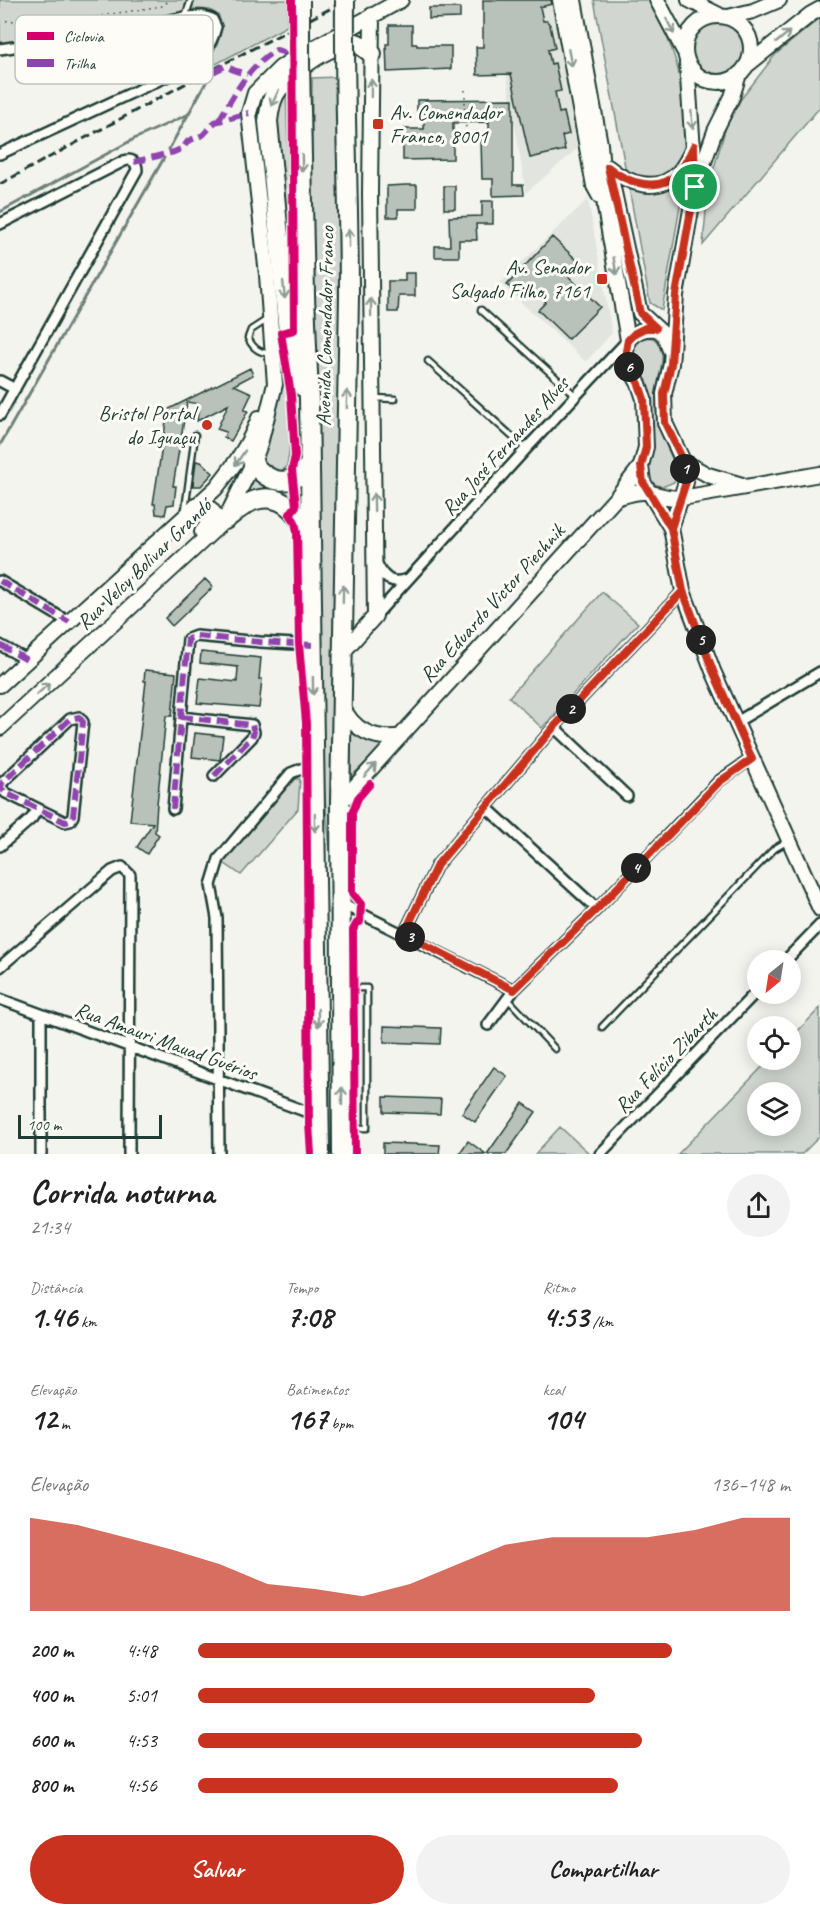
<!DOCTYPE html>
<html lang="pt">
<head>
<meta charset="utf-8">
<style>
  :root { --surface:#fff; --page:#f2f2f2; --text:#222; --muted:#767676; --accent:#c8321e }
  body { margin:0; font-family:Caveat,sans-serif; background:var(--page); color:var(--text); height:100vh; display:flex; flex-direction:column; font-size:22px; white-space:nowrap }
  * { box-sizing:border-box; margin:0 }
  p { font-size:20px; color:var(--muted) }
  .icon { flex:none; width:33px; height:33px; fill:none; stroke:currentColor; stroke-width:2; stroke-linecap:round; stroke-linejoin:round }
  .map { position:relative; height:1154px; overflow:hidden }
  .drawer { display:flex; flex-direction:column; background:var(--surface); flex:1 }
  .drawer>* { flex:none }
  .needle { width:39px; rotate:210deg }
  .tools { position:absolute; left:747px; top:950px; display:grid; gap:12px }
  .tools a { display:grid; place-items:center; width:54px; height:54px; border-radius:50%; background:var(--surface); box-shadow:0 3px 15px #0003; font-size:30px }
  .scale { position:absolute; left:18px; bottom:15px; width:144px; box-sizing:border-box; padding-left:6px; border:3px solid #1f3d34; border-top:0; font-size:16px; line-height:21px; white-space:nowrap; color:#1f3d34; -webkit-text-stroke:4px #fdfcf7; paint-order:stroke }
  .pin { position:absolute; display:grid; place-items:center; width:51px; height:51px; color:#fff; margin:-26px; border:3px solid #fff; border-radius:50%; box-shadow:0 2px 6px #0007 }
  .km { position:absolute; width:30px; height:30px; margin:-15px; border-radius:50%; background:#222; color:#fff; font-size:16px; line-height:30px; text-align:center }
  .round { display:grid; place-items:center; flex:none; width:63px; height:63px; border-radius:32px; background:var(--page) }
  .summary { display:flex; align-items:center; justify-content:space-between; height:102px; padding:0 30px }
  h1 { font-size:33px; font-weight:700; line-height:45px }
  .stats { display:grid; grid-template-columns:repeat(3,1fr); gap:9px; height:102px; padding:6px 30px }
  .stats div { display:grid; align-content:center }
  .stats b { font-size:30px; font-weight:700 }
  .stats small { font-size:16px; font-weight:400 }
  .stats p { font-size:16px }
  .chart { height:168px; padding:12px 30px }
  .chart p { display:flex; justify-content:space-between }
  .chart svg { width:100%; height:108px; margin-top:6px; fill:var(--accent); opacity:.7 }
  .action { display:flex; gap:12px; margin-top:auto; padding:12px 30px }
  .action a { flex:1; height:69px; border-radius:36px; background:var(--accent); color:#fff; font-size:24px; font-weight:700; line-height:69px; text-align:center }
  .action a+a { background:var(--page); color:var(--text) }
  ul { padding:0 30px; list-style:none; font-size:20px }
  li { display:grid; grid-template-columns:96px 72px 1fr; align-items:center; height:45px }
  li i { height:15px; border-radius:8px; background:var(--accent) }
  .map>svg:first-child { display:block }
</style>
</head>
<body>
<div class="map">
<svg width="820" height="1154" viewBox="0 0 820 1154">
  <rect width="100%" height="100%" fill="#f4f4ef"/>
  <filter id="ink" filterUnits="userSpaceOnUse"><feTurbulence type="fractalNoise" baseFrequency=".0167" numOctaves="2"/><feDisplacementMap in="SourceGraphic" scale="12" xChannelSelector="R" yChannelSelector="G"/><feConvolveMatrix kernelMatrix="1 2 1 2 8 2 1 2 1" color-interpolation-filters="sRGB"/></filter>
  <g filter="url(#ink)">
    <!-- built -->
    <path fill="#e2e5df" d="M494 0H552L577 149 526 193Z
      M588 199 612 333 586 362 500 283Z"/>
    <!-- green -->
    <path fill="#d1d6d1" stroke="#788a82" stroke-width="1.5" fill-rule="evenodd" d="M0 0H287V26L199 73 197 68C214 55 225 38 219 16L210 10 198 9 162 18 0 44Z
      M594 0H649C655 12 662 25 667 37 677 60 694 123 687 146 684 157 679 164 670 172 656 183 640 179 626 172Z
      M820 18V107L703 245 708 188 726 127 741 99 775 55Z
      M688 49a29 29 0 1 1 58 0a29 29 0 1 1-58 0Z
      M337 77 344 212 334 892 322 767 311 298 312 78Z
      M286 87 292 294 298 295 300 349 296 351 272 128Z
      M685 178 662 310 650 303 629 188C651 196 666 189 685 178Z
      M643 337 653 338C671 351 657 376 656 395 654 431 666 440 677 471L674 482 662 487 650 482 647 477 643 379 632 358 633 343Z
      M282 355C285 384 295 442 286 468L277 473 262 461 275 414Z
      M252 470 291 484 292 504 241 502Z
      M602 592 638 623 542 728 509 697Z
      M351 733 370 742 388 743 351 776Z
      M293 779H300L298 809 241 875 221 861Z
      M820 1008V1136L802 1154H678L770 1059H790L791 1038ZM758 1092H790V1125H758Z
      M560 1127 590 1154H535Z"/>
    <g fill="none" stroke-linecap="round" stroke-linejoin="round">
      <!-- stream -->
      <path stroke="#6e8179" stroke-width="3" d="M169 149 209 77
        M0 212 134 139 189 114
        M0 445 164 158"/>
    </g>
    <!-- building -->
    <path fill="#b9c1bb" stroke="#1f3d34" stroke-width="1.5" d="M483 0H551L552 4 540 7 543 21H547L550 25 555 48 548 50 551 64 555 63 561 91 555 92 559 113 564 112 569 134 562 136 565 150 530 158 511 74 477 75 476 47H483Z
      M429 8H460V18L429 19Z
      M389 25H412V44H417V46H451V69L387 72 386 44H389Z
      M513 99V185H523L524 195 493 196V179H482L481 139H489V122L453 123V159L403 160V129H424V111H417V100Z
      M406 185H417V209H398V217H387V186Z
      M444 186H455V209H444Z
      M482 201H493V224H476L477 240H459V257H435V246H450L449 217 482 216Z
      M552 237 578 261 566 274 600 307 568 339 538 310 546 302 530 287 521 297 507 285Z
      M405 273H415V296H399L398 312H388V281H405Z
      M250 368 253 375 234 385 252 393 244 410 248 411 231 441 224 437 226 432 217 429 228 405 197 421 199 404 187 402 173 486H176L174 504 167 505 165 515 156 514 155 504H153L167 415 165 411Z
      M196 461 201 462 213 473 201 486H193Z
      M205 579 213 587 172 626 165 618Z
      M201 652 261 658 259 679H262L259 708 197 703 200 678 237 682 238 667 200 663Z
      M145 670 176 673 172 716H166L157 804 155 832 159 835 147 854 137 847 153 823 130 821 146 681H144Z
      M195 733 223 736 220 760 192 757Z
      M384 1026 441 1028 440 1044 384 1042Z
      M494 1067 507 1076 475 1122 462 1113Z
      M384 1097 441 1099 440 1114 384 1112Z
      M523 1103 536 1112 506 1154H487Z
      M468 1141 486 1154H459Z
      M383 1143 440 1145 439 1154H383Z"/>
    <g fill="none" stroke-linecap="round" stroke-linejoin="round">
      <!-- lane casing -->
      <g stroke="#1f3d34" stroke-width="9">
        <path id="lane" d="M185 17 191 0
          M481 310 576 396
          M268 319 251 330 248 338C253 348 258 352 270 354
          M428 361 526 449
          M374 398 395 399
          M185 510 195 435
          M507 998 555 1049
          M602 1027 774 849 786 842
          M345 1128H367V988H346"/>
      </g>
      <!-- street casing -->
      <g stroke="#1f3d34" stroke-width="14">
        <path id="street" d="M0 49 101 34 185 17 203 16 212 19 216 27C211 48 200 58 183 69L0 154
          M0 224 124 161C131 158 137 162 137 170L0 415
          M0 381 15 389
          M377 564C384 579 392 585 408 579
          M0 581 69 622
          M375 616 526 449 627 341
          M0 645 27 660
          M79 717 83 722 73 816 70 821 65 822 6 793 1 788 2 783 70 719Z
          M181 717 252 725 254 732 252 737 214 776
          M735 723 820 672
          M554 727 627 796
          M486 807 597 909
          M173 809 188 639 196 636 260 642 312 645
          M0 846 32 818 37 809
          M340 903 514 990 597 909 719 781 751 759
          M404 934 437 865 554 727 683 591
          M786 960 820 925
          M0 967 112 871 122 867 130 875 129 1154
          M0 999 310 1113H320
          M41 1014V1154
          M488 1025 514 990
          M219 1154 217 918 211 885 219 859 291 773 314 764
          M600 1154 758 990"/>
      </g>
      <!-- secondary casing -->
      <g stroke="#1f3d34" stroke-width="18">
        <path id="secondary" d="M560 0 594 186 600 197
          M574 0 600 144 605 208 628 340 626 351 627 363 639 384 644 399 646 447 641 466 643 482 671 528 683 591 713 671 820 909
          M657 0 684 51
          M689 0 719 15
          M685 49a33 33 0 1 1 66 0a33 33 0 1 1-66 0Z
          M728 17 753 11 779 0
          M687 63 695 179
          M746 66 811 14 820 9
          M608 167C628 184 657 194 678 173 685 166 689 157 693 148
          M610 174 640 313 664 335 670 350
          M628 340C637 331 643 328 656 329
          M683 461 708 475 742 485
          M616 498C626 495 636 491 646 492 660 494 665 499 682 498L820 474
          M197 505 210 508 214 513 212 519 202 532
          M671 528 686 482 683 461 665 423 664 394 671 364 676 295 695 187 715 131 732 97 739 74
          M343 652 375 616 370 193 372 15
          M0 685 216 488C235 464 248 447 259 418
          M342 705C352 730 375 741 401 736
          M0 728 225 520 253 463 260 444 275 384 267 275 249 113 255 93 280 68 290 61 401 0
          M340 803 616 498 641 466"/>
      </g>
      <!-- highway casing -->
      <g stroke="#1f3d34" stroke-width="22">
        <path id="highway" d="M305 295 309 399 320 1154
          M303 387 299 379 288 332 268 121C269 113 270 105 273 98 281 77 333 38 356 43 362 45 367 50 372 54
          M253 463C269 485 293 488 310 464
          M225 520C234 513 245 503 256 500 284 492 300 516 308 537
          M342 1154 340 803 349 296"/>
      </g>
      <!-- path -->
      <path stroke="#1f3d34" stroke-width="1.5" stroke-dasharray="1.5 4.5" stroke-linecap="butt" d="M0 21 81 19 162 6 170 0
        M465 90V125L469 133"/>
      <!-- lane -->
      <use href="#lane" stroke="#fdfcf7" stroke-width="4.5"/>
      <!-- street -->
      <use href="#street" stroke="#fdfcf7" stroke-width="9"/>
      <!-- secondary -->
      <use href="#secondary" stroke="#fdfcf7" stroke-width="14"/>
      <!-- highway -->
      <use href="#highway" stroke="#fdfcf7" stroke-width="18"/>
      <!-- rail -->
      <path stroke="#1f3d34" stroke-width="3" stroke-dasharray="9 4.5" stroke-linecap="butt" d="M0 184 194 79 347 0"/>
      <!-- highway-bridge casing -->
      <g stroke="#1f3d34" stroke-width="22" stroke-linecap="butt">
        <path id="highway-bridge" d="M300 0V64L305 295
          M345 0C344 99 349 198 349 296"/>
      </g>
      <!-- highway-bridge -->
      <use href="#highway-bridge" stroke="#fdfcf7" stroke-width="18"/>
      <!-- quiet -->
      <path stroke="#8e44ad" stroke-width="6" stroke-dasharray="12 6" stroke-linecap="butt" d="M183 69 197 80 225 66 236 71 247 74
        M219 120C235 94 248 66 276 50L283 52 290 61
        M134 162 174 152 183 148 188 141 203 135 215 122 249 113
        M0 581 69 622
        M0 645 27 660
        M79 717 83 722 73 816 70 821 65 822 6 793 1 788 2 783 70 719Z
        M181 717 252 725 254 732 252 737 214 776
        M173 809 188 639 196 636 260 642 312 645"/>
      <!-- cycleway casing -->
      <g stroke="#fdfcf7" stroke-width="11">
        <path id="cycleway" d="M292 0 294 330 281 333 291 395 295 456 292 470 296 506 290 514 295 522 297 532 299 644 306 723 309 1124 311 1154
          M355 1154 353 930 357 923 360 922 361 904 352 893V813L358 798 370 784"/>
      </g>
      <!-- cycleway -->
      <use href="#cycleway" stroke="#d6006c" stroke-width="8"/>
    </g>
    <!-- one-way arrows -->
    <defs><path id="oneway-shaft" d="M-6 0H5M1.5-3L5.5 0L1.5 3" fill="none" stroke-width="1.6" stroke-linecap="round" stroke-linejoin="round" transform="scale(1.5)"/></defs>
    <g stroke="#8e9c96">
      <use href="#oneway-shaft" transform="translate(670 26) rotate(64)"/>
      <use href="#oneway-shaft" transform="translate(783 37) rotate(-40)"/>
      <use href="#oneway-shaft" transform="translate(570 58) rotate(79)"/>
      <use href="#oneway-shaft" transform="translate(371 88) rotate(-89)"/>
      <use href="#oneway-shaft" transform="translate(275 98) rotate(115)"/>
      <use href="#oneway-shaft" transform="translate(692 120) rotate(86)"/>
      <use href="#oneway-shaft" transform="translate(302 163) rotate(89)"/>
      <use href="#oneway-shaft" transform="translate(349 238) rotate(-90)"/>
      <use href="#oneway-shaft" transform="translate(615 266) rotate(80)"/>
      <use href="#oneway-shaft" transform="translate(284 290) rotate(84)"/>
      <use href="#oneway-shaft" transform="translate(371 307) rotate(-91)"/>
      <use href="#oneway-shaft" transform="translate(347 399) rotate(-89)"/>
      <use href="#oneway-shaft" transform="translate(240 458) rotate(124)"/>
      <use href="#oneway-shaft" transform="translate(374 502) rotate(-91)"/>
      <use href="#oneway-shaft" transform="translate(343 594) rotate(-89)"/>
      <use href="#oneway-shaft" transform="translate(313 686) rotate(89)"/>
      <use href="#oneway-shaft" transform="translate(43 689) rotate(-43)"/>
      <use href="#oneway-shaft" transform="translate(370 770) rotate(-48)"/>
      <use href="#oneway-shaft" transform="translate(315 823) rotate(89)"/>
      <use href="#oneway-shaft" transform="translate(318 1018) rotate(89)"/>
      <use href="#oneway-shaft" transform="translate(342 1096) rotate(-90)"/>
    </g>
  </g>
  <g fill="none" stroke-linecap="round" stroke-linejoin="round" filter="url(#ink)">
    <!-- route casing -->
    <g stroke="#fff" stroke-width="12">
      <path id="route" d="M695 187 676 295 671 364 664 394 665 423 683 460 686 474V482L671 528 683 591 554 727 437 865 404 934 514 990 597 909 719 782 752 759 713 671 683 591 671 528 643 482 641 466 646 447 644 399 639 384 627 363 626 351 628 340 635 333 645 328H656L640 313 608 167C628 184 660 194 680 171 686 164 689 155 694 146L695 187"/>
    </g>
    <!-- route -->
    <use href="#route" stroke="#c8321e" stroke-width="8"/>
  </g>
  <!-- markers -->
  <g fill="#c8321e" stroke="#fdfcf7" stroke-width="2">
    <rect x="372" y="118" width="12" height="12" rx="3"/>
    <rect x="596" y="273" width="12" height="12" rx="3"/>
    <circle cx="207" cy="425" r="6"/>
  </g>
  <g text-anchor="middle" stroke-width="6" stroke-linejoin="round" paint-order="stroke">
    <!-- poi labels -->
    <g font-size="21" fill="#1f3d34" stroke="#fdfcf7" text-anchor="end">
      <text x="390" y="119" text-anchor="start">Av. Comendador<tspan x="390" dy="24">Franco, 8001</tspan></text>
      <text x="590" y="274">Av. Senador<tspan x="590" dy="24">Salgado Filho, 7161</tspan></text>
      <text x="195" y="420">Bristol Portal<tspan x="195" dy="24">do Iguaçu</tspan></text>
    </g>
    <!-- street labels -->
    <g font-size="21" fill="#1f3d34" stroke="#fdfcf7">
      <text transform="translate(325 326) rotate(-89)" y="7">Avenida Comendador Franco</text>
      <text transform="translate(505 446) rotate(-48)" y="7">Rua José Fernandes Alves</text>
      <text transform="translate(144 564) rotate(-44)" y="7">Rua Velcy Bolivar Grandó</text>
      <text transform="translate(492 603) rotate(-48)" y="7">Rua Eduardo Victor Piechnik</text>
      <text transform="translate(166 1041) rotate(20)" y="7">Rua Amauri Mauad Guérios</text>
      <text transform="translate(666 1060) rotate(-46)" y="7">Rua Felício Zibarth</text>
    </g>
  </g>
  <!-- legend -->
  <rect x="15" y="15" width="198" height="69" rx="9" fill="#fdfcf7" stroke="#bac3bc" stroke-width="1.5"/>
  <rect x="27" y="32" width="27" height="8" fill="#d6006c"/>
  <rect x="27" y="59" width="27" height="8" fill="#8e44ad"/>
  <g font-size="16" fill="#1f3d34">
    <text x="64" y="42">Ciclovia</text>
    <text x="64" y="69">Trilha</text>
  </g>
</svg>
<div class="tools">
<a><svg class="needle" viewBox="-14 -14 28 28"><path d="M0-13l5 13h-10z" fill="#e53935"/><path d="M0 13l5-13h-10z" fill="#767676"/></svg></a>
<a><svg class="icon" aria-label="locate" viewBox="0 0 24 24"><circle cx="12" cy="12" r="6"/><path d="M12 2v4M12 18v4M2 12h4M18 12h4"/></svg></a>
<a><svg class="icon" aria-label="layers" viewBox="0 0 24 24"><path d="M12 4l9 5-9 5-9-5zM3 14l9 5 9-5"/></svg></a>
</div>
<div class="scale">100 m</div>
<div class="pin" style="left:695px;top:187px;background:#1e9e55"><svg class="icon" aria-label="arrive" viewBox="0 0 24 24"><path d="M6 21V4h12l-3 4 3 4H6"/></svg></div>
<b class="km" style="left:685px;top:469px">1</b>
<b class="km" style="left:571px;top:709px">2</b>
<b class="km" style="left:410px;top:937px">3</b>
<b class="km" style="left:636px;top:868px">4</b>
<b class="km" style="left:701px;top:640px">5</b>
<b class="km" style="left:629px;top:367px">6</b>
</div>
<section class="drawer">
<div class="summary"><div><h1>Corrida noturna</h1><p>21:34</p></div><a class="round"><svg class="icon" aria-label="share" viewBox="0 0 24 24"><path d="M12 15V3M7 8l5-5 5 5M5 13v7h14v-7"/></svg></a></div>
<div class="stats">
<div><p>Distância</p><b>1.46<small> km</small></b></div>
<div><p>Tempo</p><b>7:08</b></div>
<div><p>Ritmo</p><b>4:53<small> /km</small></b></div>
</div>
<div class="stats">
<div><p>Elevação</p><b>12<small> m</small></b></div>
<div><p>Batimentos</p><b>167<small> bpm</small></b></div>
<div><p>kcal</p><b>104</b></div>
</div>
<div class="chart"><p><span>Elevação</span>136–148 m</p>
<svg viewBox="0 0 160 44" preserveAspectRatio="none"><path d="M0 44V6L10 9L20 14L30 19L40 25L50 33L60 35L70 38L80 33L90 25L100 17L110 14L120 14L130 14L140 11L150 6L160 6V44z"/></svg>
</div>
<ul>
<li><b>200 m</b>4:48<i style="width:80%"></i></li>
<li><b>400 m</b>5:01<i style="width:67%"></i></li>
<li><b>600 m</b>4:53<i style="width:75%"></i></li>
<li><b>800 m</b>4:56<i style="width:71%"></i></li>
</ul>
<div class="action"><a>Salvar</a><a>Compartilhar</a></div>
</section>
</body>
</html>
